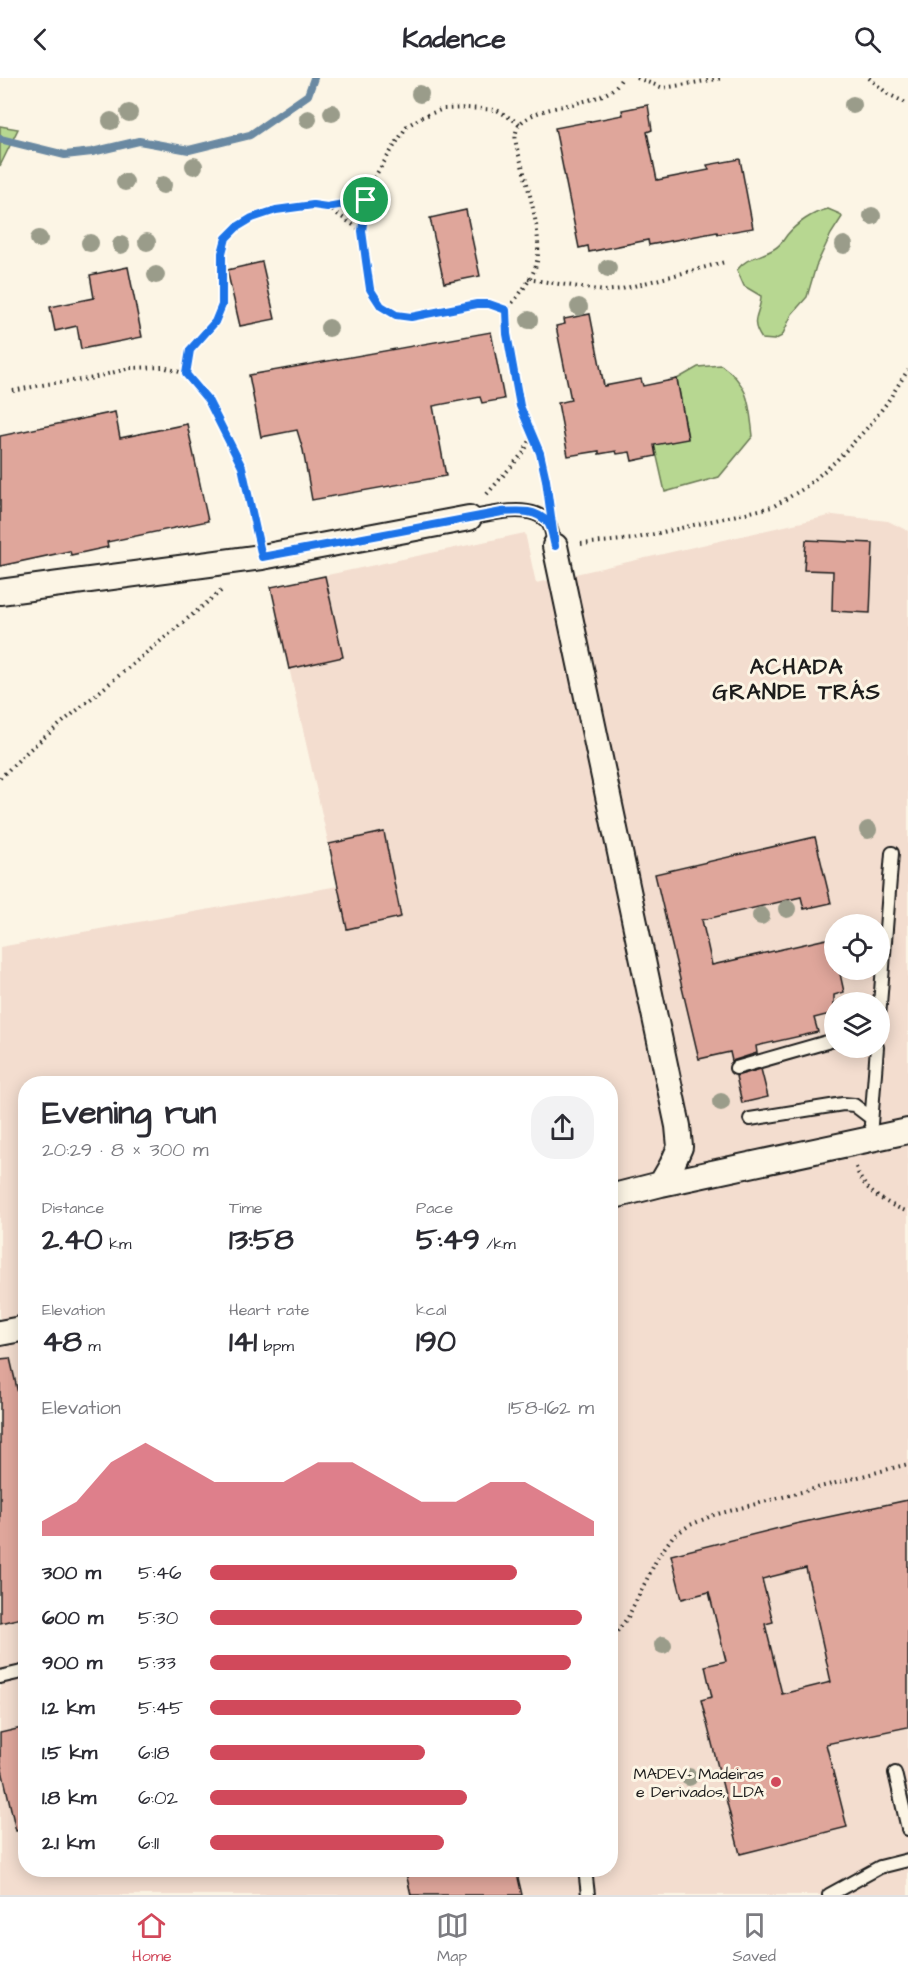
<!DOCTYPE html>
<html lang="en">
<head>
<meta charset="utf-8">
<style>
  :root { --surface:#fff; --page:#f2f2f3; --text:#2b2b33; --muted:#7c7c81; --line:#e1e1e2; --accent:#d1495b }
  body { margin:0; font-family:"Architects Daughter",sans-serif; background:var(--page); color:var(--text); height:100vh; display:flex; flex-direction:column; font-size:22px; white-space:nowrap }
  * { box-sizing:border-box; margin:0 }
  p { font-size:20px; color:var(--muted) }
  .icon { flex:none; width:33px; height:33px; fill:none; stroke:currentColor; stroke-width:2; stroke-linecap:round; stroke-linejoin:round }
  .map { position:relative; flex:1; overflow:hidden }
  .panel { position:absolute; left:18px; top:998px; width:600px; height:801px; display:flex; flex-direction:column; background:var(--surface); border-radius:24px; box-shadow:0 3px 15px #0003 }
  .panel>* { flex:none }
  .fabs { position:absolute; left:824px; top:836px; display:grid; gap:12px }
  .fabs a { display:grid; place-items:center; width:66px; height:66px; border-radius:50%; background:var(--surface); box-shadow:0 3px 15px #0003; font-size:30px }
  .pin { position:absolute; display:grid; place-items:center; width:51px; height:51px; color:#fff; margin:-26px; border:3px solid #fff; border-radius:50%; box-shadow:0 2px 6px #0007 }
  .round { display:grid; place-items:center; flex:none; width:63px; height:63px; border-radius:24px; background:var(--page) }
  .summary { display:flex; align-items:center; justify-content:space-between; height:102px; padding:0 24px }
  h1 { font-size:33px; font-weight:800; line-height:45px }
  .figures { display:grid; grid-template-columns:repeat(3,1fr); gap:9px; height:102px; padding:6px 24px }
  .figures div { display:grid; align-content:center }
  .figures b { font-size:30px; font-weight:800 }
  .figures small { font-size:16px; font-weight:400 }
  .figures p { font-size:16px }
  .chart { height:168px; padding:12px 24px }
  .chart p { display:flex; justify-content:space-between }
  .chart svg { width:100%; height:108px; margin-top:6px; fill:var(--accent); opacity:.7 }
  ul { padding:0 24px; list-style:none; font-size:20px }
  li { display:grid; grid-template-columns:96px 72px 1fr; align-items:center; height:45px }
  li i { height:15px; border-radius:8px; background:var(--accent) }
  header { display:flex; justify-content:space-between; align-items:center; height:78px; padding:0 24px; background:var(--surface); font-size:27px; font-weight:800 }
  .dock { display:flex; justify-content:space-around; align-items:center; height:84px; border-top:2px solid var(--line); background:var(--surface); font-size:16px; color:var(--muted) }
  .dock a { display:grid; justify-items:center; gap:3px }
  .dock .selected { color:var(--accent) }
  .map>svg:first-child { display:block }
</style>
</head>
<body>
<header><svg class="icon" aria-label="back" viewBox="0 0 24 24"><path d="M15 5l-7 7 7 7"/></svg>Kadence<svg class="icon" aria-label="search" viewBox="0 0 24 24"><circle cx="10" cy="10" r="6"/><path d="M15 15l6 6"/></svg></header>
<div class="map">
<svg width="908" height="1817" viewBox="0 0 908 1817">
  <rect width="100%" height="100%" fill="#fcf5e5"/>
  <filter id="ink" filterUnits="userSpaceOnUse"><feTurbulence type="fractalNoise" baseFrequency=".0167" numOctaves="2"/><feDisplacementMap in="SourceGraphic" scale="12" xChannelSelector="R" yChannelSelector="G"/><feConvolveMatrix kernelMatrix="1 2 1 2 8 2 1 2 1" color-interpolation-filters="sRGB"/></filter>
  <g filter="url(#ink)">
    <!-- built -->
    <path fill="#f3ddcf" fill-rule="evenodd" d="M833 437 888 443 908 453V1817H0V869L338 808 271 509 525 455 536 505ZM834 846H879V891H834ZM834 924H879V969H834ZM26 1005H610V1791H26Z"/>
    <!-- green -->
    <path fill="#b7d791" stroke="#6a7a56" stroke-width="1.5" d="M0 48 18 51 0 88Z
      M828 131 840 136 842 139 831 156 816 188 807 219 792 236 782 258 774 262 762 261C748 241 761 236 761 218L744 208 737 192C746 179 761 179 774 171 780 168 783 163 787 157 796 146 813 134 828 131Z
      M721 287C750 307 749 326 753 358L719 399 665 414 653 361 665 365 688 360 677 301 698 289Z"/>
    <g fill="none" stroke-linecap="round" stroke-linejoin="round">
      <!-- stream -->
      <path stroke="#6a89a2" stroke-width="8" d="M0 61 65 77 92 74 139 63 189 72 250 57 308 17 314 0"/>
    </g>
    <!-- building -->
    <path fill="#dfa69b" stroke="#1c1c1c" stroke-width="1.5" fill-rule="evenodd" d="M648 27 652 52 647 54 657 102 709 92 707 87 740 81 753 150 718 156 717 154 649 167 648 162 589 174 588 168 579 170 555 50 623 37 622 32Z
      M466 132 480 198 444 205 430 140Z
      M262 184 275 241 240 248 227 192Z
      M128 189 142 259 81 271 77 248 55 253 50 229 94 220 90 197Z
      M590 236 604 308 641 301 643 308 677 301 688 361 654 367 656 378 632 383 630 374 617 376 616 373 599 376V373L568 378 558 325 571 322 556 248 565 246 564 241Z
      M491 254 504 321 482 325 480 319 433 328 446 398 312 422 303 372 297 352 261 359 249 297Z
      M115 334 120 360 187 346 208 443 107 464 108 469 71 477 70 473 0 488V358Z
      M806 462 873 465 870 535 832 533 833 493 804 492Z
      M325 498 343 579 289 591 271 509Z
      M384 754 401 839 347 851 329 766Z
      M815 759 831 825 804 831 801 819 702 842 712 887 831 860 834 872V891H839L844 914 834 917V935L814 940 818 954 756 968 757 975 732 983 730 974 699 981 655 796Z
      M761 991 768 1019 742 1025 736 998Z
      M10 1280 26 1350V1539L0 1545V1281Z
      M908 1422V1649L826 1666 847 1749 740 1776 701 1622 712 1619 705 1588 726 1583 709 1514 682 1521 671 1477 795 1446ZM806 1490 831 1604 782 1616 765 1546 773 1544 762 1501Z
      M26 1649V1752L16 1753 0 1683V1655Z
      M405 1791H516L522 1817H411Z"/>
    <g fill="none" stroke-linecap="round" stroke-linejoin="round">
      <!-- service casing -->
      <g stroke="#1c1c1c" stroke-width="16">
        <path id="service" d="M469 440C491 436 533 424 548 445 552 450 553 462 555 468
          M879 939 892 775
          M736 990 834 962
          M750 1041 843 1026 854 1027 871 1040
          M871 1046 877 969
          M0 1599 26 1593
          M895 1695 908 1751
          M585 1791 588 1817
          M829 1817 880 1789 908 1782"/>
      </g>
      <!-- minor casing -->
      <g stroke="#1c1c1c" stroke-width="28">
        <path id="minor" d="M555 468 678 1048 680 1069 672 1087 661 1106
          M0 514 262 479 469 440
          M610 1119 661 1106 908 1053
          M0 1255 26 1250"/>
      </g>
      <!-- path -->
      <path stroke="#1c1c1c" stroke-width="4" stroke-dasharray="1.5 4.5" stroke-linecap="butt" d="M637 0 663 10 723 0
        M869 0 888 16 908 26
        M327 129 366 122
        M528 201 604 213 622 211 725 184
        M506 232 489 226H477L429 237 411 239 396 237 381 228 370 211 362 153 366 122 372 103 407 48 422 39 443 31 467 30 497 32 520 46
        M186 296 190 272 215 244 222 227V175L226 160 237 149 252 140 276 132 313 127 327 129 362 153
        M13 313 47 306 89 301 130 290 163 289 186 296 208 322 242 389 256 453
        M520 329 540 375 548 419
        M520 329 507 256 506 232C517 220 531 203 536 187 544 163 528 109 521 84 518 73 512 60 518 49 530 27 587 29 610 13 615 10 619 5 622 0
        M487 416 523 375 531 361 530 359
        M581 466 633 461 772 429 803 411 836 383 869 348 886 326 908 292
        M0 700 29 672 221 513
        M856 1089C863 1114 886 1125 908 1134
        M610 1563 628 1539 658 1479 673 1458 690 1447 714 1437 908 1386"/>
      <!-- service -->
      <use href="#service" stroke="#fcf5e5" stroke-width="12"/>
      <!-- minor -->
      <use href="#minor" stroke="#fcf5e5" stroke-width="24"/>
    </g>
    <!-- trees -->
    <g fill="#9a9c8a">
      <circle cx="420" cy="16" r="9"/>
      <circle cx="853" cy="27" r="9"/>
      <circle cx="129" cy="35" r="9"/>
      <circle cx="332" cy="35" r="9"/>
      <circle cx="308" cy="41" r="9"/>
      <circle cx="111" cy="43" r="9"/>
      <circle cx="194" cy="88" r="9"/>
      <circle cx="125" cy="104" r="9"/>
      <circle cx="163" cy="107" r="9"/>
      <circle cx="872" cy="138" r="9"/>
      <circle cx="39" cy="161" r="9"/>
      <circle cx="147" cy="164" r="9"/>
      <circle cx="90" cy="165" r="9"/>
      <circle cx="121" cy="167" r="9"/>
      <circle cx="844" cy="167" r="9"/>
      <circle cx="608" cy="190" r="9"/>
      <circle cx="156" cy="197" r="9"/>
      <circle cx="579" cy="229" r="9"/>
      <circle cx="529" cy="242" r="9"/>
      <circle cx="329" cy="250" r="9"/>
      <circle cx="868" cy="752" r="9"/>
      <circle cx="787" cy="831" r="9"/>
      <circle cx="761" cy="838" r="9"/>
      <circle cx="721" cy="1024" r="9"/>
      <circle cx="663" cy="1567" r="9"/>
      <circle cx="689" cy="1699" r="9"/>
    </g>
  </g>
  <g fill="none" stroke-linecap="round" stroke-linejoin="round" filter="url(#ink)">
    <!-- route casing -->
    <g stroke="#fff" stroke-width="12">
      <path id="route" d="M366 122 362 153 366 183 370 211 381 228 396 237 411 239 477 226H489L506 232 507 256 520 328 540 375 546 402 555 468C553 462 552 450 548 445 537 431 518 433 502 434L262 479 242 389 208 322 186 296 190 272 215 244 222 227V175L226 160 237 149 252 140 276 132 313 127 327 129Z"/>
    </g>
    <!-- route -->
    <use href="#route" stroke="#1a73e8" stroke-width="8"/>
  </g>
  <!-- markers -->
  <circle fill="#d1495b" stroke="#fcf5e5" stroke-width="2" cx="776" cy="1704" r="6"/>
  <g text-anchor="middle" stroke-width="6" stroke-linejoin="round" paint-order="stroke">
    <!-- poi labels -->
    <g font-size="16" fill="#1c1c1c" stroke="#fcf5e5" text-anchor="end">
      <text x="764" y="1701">MADEV- Madeiras<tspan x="764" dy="18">e Derivados, LDA</tspan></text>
    </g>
    <!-- district labels -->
    <g font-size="22" font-weight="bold" letter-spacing="1.5" fill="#1c1c1c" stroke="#fcf5e5">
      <text x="797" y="596">ACHADA<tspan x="797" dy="25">GRANDE TRÁS</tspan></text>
    </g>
  </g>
</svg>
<div class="fabs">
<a><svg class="icon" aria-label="locate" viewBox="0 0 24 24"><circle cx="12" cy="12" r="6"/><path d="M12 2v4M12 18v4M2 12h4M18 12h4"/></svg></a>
<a><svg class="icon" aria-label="layers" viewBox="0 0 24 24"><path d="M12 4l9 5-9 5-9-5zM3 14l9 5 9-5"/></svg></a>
</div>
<div class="pin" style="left:366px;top:122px;background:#1e9e55"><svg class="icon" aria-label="arrive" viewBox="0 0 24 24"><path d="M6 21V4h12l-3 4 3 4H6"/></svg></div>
<section class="panel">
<div class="summary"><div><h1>Evening run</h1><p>20:29 · 8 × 300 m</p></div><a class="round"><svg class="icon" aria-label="share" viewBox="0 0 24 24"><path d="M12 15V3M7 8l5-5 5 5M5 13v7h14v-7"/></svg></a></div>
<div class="figures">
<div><p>Distance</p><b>2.40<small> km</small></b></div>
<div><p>Time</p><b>13:58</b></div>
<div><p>Pace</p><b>5:49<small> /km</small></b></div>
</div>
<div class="figures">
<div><p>Elevation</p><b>48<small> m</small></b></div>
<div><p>Heart rate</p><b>141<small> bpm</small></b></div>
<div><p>kcal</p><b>190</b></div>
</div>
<div class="chart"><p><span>Elevation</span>158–162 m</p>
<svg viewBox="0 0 160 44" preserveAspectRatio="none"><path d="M0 44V38L10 30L20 14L30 6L40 14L50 22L60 22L70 22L80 14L90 14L100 22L110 30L120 30L130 22L140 22L150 30L160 38V44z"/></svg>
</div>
<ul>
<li><b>300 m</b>5:46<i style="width:80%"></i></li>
<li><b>600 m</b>5:30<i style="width:97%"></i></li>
<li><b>900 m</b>5:33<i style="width:94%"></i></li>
<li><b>1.2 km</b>5:45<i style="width:81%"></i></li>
<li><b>1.5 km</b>6:18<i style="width:56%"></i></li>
<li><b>1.8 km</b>6:02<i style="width:67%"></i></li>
<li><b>2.1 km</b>6:11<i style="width:61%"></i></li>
</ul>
</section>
</div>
<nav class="dock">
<a class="selected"><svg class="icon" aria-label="home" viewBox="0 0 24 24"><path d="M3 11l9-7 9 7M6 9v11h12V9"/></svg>Home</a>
<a><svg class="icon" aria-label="map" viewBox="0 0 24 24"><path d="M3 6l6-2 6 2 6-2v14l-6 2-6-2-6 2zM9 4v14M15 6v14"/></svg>Map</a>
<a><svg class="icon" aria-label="saved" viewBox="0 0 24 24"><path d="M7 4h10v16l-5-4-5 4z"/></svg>Saved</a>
</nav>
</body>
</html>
